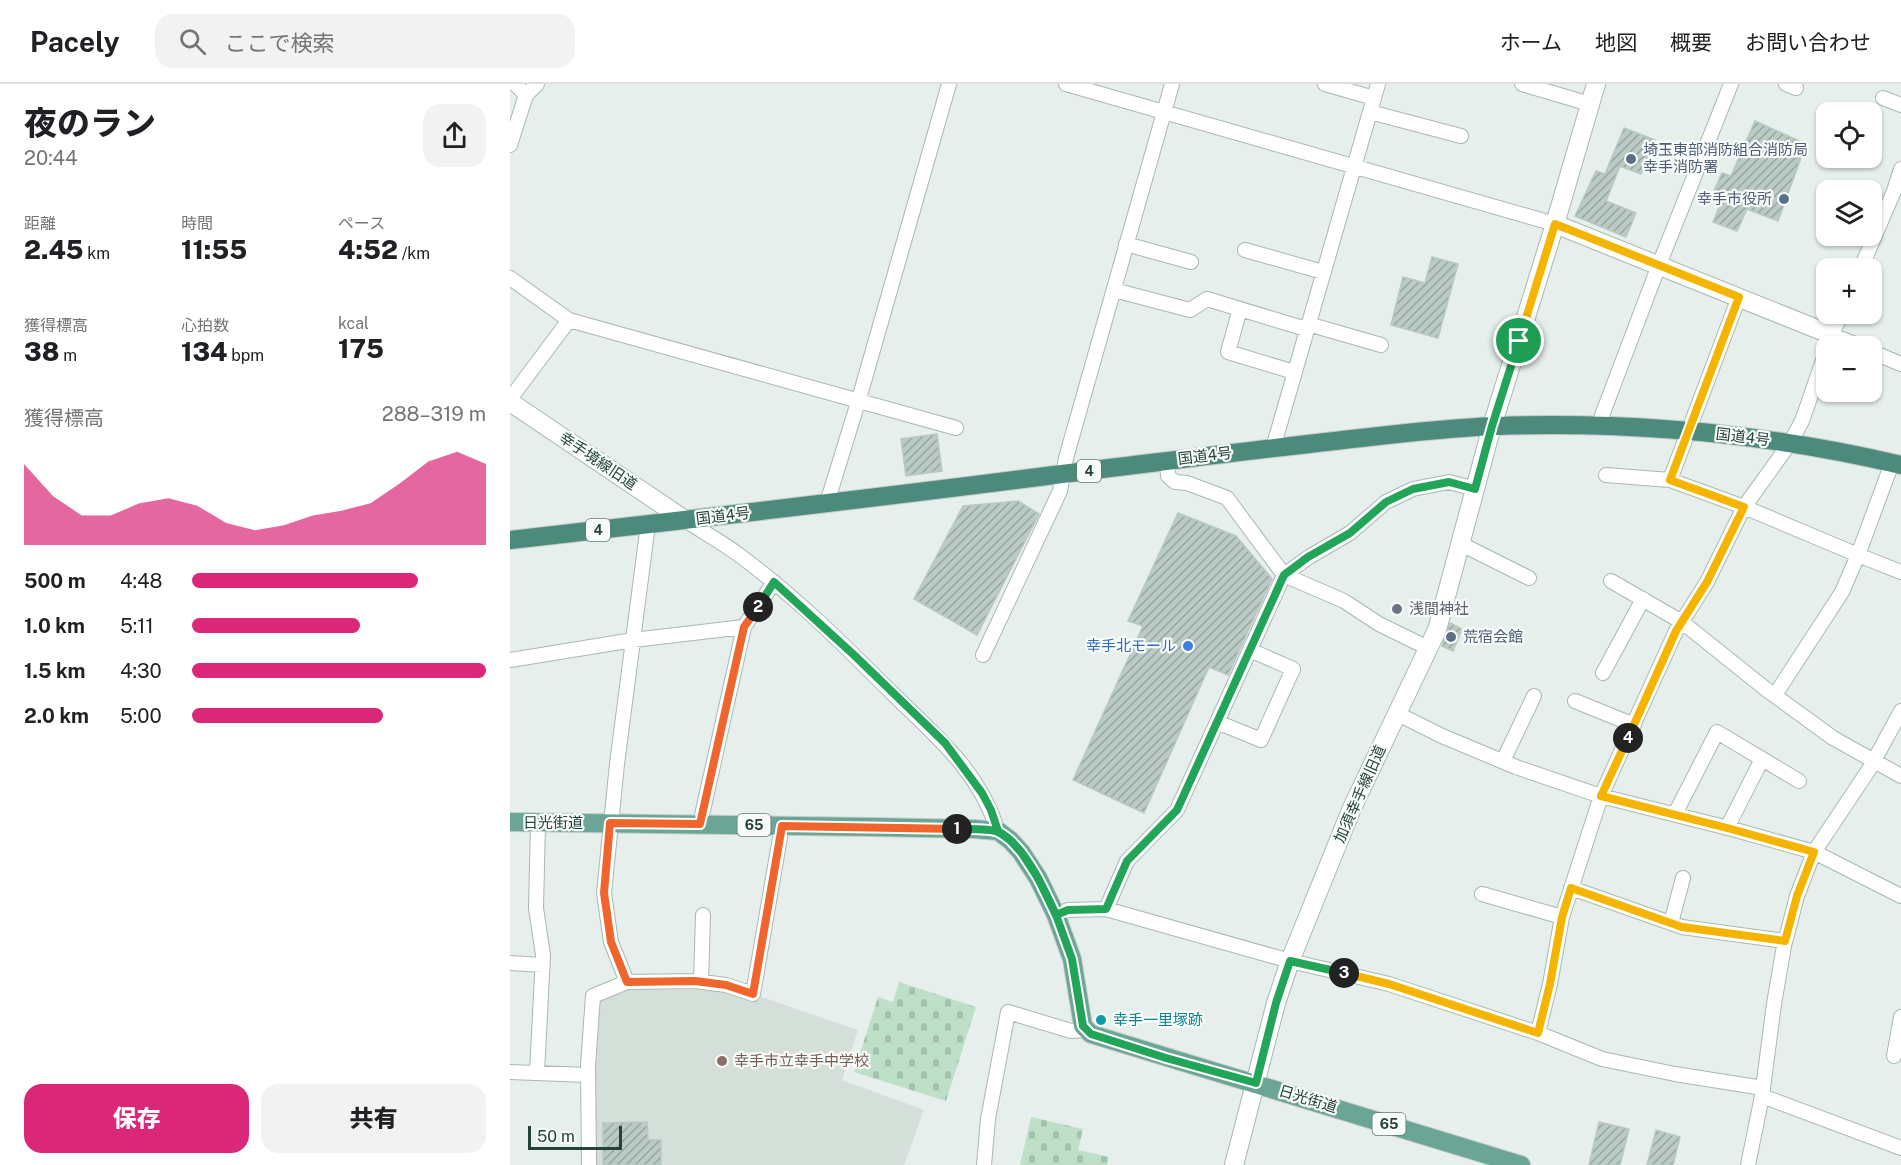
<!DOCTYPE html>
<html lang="ja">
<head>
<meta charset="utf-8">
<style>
  :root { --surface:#fff; --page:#f2f2f2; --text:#202124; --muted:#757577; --line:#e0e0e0; --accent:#db2777 }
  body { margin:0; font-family:"Public Sans","Noto Sans JP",sans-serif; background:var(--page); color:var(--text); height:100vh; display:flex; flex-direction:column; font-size:22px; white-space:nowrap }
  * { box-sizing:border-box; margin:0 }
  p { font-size:20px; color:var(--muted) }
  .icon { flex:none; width:33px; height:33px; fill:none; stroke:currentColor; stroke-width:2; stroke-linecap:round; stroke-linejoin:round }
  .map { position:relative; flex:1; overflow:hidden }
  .details { display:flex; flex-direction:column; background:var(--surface); width:510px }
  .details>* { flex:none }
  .buttons { position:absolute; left:1306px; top:18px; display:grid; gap:12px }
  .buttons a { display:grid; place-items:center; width:66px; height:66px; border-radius:12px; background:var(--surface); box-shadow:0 2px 4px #0004; font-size:30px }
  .scale { position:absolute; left:18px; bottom:15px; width:94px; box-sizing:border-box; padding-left:6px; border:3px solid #24423a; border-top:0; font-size:16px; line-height:21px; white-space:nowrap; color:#24423a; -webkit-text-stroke:4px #f7fbf9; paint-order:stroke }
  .pin { position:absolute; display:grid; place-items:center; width:51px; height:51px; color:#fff; margin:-26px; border:3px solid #fff; border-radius:50%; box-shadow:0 2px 6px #0007 }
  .km { position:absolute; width:30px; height:30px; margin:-15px; border-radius:50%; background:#222; color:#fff; font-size:16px; line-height:30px; text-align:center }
  .round { display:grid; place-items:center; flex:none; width:63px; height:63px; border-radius:18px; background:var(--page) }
  .head { display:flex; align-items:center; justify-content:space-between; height:102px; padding:0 24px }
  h1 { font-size:33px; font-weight:800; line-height:45px }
  .figures { display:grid; grid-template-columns:repeat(3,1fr); gap:9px; height:102px; padding:6px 24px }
  .figures div { display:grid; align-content:center }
  .figures b { font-size:26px; font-weight:800 }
  .figures small { font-size:16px; font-weight:400 }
  .figures p { font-size:16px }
  .chart { height:168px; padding:12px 24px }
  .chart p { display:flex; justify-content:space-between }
  .chart svg { width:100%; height:108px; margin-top:6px; fill:var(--accent); opacity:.7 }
  .cta { display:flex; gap:12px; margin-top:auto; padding:12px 24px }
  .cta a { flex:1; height:69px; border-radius:18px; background:var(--accent); color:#fff; font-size:24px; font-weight:800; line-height:69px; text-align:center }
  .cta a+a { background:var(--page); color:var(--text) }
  ul { padding:0 24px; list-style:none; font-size:20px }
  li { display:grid; grid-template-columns:96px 72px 1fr; align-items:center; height:45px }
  li i { height:15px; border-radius:8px; background:var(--accent) }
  header { display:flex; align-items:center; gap:36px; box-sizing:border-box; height:84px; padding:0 30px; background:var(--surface); border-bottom:2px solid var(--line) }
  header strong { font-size:28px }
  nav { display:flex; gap:33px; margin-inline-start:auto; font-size:21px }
  .search { width:420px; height:54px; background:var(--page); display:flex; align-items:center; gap:15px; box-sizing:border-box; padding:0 21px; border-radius:18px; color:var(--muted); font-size:22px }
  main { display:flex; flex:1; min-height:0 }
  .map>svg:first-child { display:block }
</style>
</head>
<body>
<header>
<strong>Pacely</strong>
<div class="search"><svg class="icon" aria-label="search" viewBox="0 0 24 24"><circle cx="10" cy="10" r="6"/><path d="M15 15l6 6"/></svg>ここで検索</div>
<nav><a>ホーム</a><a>地図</a><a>概要</a><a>お問い合わせ</a></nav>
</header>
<main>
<section class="details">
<div class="head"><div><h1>夜のラン</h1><p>20:44</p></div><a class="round"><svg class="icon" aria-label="share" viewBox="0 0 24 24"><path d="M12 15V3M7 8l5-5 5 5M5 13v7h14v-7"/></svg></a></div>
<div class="figures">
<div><p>距離</p><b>2.45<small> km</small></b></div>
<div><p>時間</p><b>11:55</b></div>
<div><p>ペース</p><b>4:52<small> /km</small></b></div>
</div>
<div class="figures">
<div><p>獲得標高</p><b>38<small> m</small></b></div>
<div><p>心拍数</p><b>134<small> bpm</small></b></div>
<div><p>kcal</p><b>175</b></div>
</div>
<div class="chart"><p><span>獲得標高</span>288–319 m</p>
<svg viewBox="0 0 160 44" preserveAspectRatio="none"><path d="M0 44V11L10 24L20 32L30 32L40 27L50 25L60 28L70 35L80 38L90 36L100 32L110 30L120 27L130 19L140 10L150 6L160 11V44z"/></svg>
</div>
<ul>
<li><b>500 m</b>4:48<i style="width:77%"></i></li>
<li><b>1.0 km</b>5:11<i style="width:57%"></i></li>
<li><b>1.5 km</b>4:30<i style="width:100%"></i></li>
<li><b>2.0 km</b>5:00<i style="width:65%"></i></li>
</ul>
<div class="cta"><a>保存</a><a>共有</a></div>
</section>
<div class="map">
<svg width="1391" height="1081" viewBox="0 0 1391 1081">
  <defs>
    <pattern id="cemetery-stones" width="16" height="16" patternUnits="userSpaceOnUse" patternTransform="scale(1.5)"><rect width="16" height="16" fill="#bfe0c8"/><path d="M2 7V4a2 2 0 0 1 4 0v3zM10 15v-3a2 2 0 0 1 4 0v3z" fill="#a4c1ad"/></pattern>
    <pattern id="building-hatch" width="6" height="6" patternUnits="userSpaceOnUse" patternTransform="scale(1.5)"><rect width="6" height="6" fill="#bbcac4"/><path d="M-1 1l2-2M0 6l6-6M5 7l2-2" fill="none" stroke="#98a6a0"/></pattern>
  </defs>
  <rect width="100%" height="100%" fill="#e6efeb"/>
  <!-- built -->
  <path fill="#d4dfda" d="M117 905 208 906 240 917 251 913 348 946 332 996 414 1026 394 1081H86L85 959 90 917Z"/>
  <!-- cemetery -->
  <path fill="url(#cemetery-stones)" d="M389 898 466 923 436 1017 344 988 368 913 383 918Z
    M521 1033 573 1045 568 1066 599 1073 597 1081H510Z"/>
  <!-- building -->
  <path fill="url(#building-hatch)" stroke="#b8c9c2" stroke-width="1.5" d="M1245 37 1296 60 1268 137 1237 125 1227 147 1203 138 1213 114 1203 109 1212 89 1221 92Z
    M1114 44 1145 56 1131 90 1110 82 1096 117 1126 129 1116 153 1065 132 1086 87 1095 90Z
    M922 173 948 180 928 254 881 241 893 193 915 199Z
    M427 350 432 387 396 392 391 355Z
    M508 417 529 430 467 551 404 515 453 422Z
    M668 429 726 452 762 495 718 591 699 583 634 729 563 696 633 542 618 537Z
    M940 539 952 545 943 567 932 562Z
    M137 1038 138 1056H151V1081H93V1039Z
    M1089 1038 1119 1045 1110 1081H1079Z
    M1146 1046 1170 1053 1163 1081H1137Z"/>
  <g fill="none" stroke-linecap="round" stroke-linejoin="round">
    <!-- minor casing -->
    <g stroke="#a8b8b2" stroke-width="16">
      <path id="minor" d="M556 0 1045 140
        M815 0 864 14
        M1012 0 1080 20
        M1276 0 1286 4
        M16 11 27 0
        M1373 14 1391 21
        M860 28 951 52
        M0 61 16 11 5 0
        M616 160 681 178
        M735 166 813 188
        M1351 184 1384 107 1391 85
        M0 194 59 236 0 315
        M604 206 680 226 697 215 796 245
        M730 225 718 268 784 288
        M59 236 446 344
        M798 240 871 261
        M1322 251 1350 262
        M1319 258 1331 230
        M1362 268 1391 280
        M1088 342 1149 181 1221 0
        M763 364 868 0
        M657 376 658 392 665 398 677 399 717 414 774 491 834 517 869 540 918 564
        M1096 391 1160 396 1234 423 1348 471 1391 488
        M1160 396 1229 213
        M317 419 349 315 439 0
        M175 436C193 448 212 458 229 471 285 512 335 562 384 611 428 654 469 687 488 747
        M138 440 107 680 94 809 101 858 117 898 185 897 216 901 243 910 272 742
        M951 460 1019 494
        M1101 497 1172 538 1257 606 1323 654 1391 692
        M473 571 550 407 556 374 662 0
        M0 576 123 556 234 543 264 498
        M1093 589 1133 515
        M1265 611 1332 508 1348 471 1382 379
        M1065 617 1124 641
        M886 629 932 652 1006 683 1091 712 1222 745 1304 768 1391 812
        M707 638 751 656 783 585 740 566
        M993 677 1024 612
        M1165 730 1207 648 1289 697
        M190 740 234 543
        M1217 744 1252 675
        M1061 804 1172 843 1275 857
        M972 810 1052 833
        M596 825 617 777 667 726 774 491 799 473 840 449 876 418 903 405 939 398 965 405
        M546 831 558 826 596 825 780 877 879 900 1028 949 1092 975 1165 990 1253 1004
        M1161 839 1173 794
        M0 879 33 881
        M191 898 193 831
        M1028 949 1040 900 1052 833 1091 712 1166 547 1197 498 1234 423 1280 359 1292 337 1317 265
        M1384 972 1391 933
        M0 988 78 991
        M27 989 33 871 26 824 28 739
        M1252 1012 1391 1064
        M79 1081 78 981 83 912 117 898
        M474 1081 478 1035 498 928 561 947 576 946
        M1238 1081 1252 1012 1264 920 1274 862 1287 812 1304 768 1360 684 1391 627"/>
    </g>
    <!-- tertiary casing -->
    <g stroke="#a8b8b2" stroke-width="20">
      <path id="tertiary" d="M1045 140 1322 251
        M0 318 175 436
        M724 1081 766 919 780 877 842 724 927 546 982 342 1045 140 1086 0"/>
    </g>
    <!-- primary casing -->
    <g stroke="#c2cac8" stroke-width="20">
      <path id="primary" d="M0 738 362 743 464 745 488 747 500 756 511 768 528 794 546 831 562 875 573 942 581 950 1011 1081"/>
    </g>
    <!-- trunk casing -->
    <g stroke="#c2cac8" stroke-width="20">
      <path id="trunk" d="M0 456C184 435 368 414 552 390 643 379 734 367 825 357 878 351 932 344 986 342 1121 337 1259 350 1391 381"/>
    </g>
    <!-- minor -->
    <use href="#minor" stroke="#fff" stroke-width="14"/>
    <!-- tertiary -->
    <use href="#tertiary" stroke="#fff" stroke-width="18"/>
    <!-- primary -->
    <use href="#primary" stroke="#6aa596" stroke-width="18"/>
    <!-- trunk -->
    <use href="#trunk" stroke="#4c8a7c" stroke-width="18"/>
  </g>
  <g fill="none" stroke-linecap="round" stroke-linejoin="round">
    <!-- split-1 casing -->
    <g stroke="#fff" stroke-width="12">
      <path id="split-1" d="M447 745C458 745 479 744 488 748 514 759 535 807 546 831L558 826 596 825 617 777 667 726 774 491 798 473 840 449 876 418 903 405 939 398 965 405 982 342 1009 257"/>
    </g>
    <!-- split-2 casing -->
    <g stroke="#fff" stroke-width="12">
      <path id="split-2" d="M248 523 234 543 190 740 100 739 94 809 101 858 117 898 185 897 216 901 243 910 272 742 447 745"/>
    </g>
    <!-- split-3 casing -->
    <g stroke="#fff" stroke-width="12">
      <path id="split-3" d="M248 523 264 498 344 571 435 659 472 709 481 726 488 747 500 756 511 768 528 794 546 831 562 875 573 942 581 950 656 974 746 999 766 919 780 877 834 889"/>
    </g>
    <!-- split-4 casing -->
    <g stroke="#fff" stroke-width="12">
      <path id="split-4" d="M834 889 879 900 1028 949 1040 900 1052 833 1061 804 1172 843 1275 857 1287 812 1304 768 1221 745 1091 712 1118 654"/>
    </g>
    <!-- split-5 casing -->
    <g stroke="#fff" stroke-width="12">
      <path id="split-5" d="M1009 257 1045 140 1229 213 1160 396 1234 423 1197 498 1166 547 1118 654"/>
    </g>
    <!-- split-1 -->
    <use href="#split-1" stroke="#22a559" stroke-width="8"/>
    <!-- split-2 -->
    <use href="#split-2" stroke="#f0652b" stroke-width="8"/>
    <!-- split-3 -->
    <use href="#split-3" stroke="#22a559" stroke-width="8"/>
    <!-- split-4 -->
    <use href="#split-4" stroke="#f5b400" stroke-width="8"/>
    <!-- split-5 -->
    <use href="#split-5" stroke="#f5b400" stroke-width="8"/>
  </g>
  <!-- markers -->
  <g fill="#5c6f8a" stroke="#f7fbf9" stroke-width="2">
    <circle cx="1121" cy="75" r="6"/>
    <circle cx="1274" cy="115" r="6"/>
    <circle cx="941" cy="553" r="6"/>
  </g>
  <circle fill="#6b7280" stroke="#f7fbf9" stroke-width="2" cx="887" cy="525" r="6"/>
  <circle fill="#3f7fe0" stroke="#f7fbf9" stroke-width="2" cx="678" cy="562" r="6"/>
  <circle fill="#0f9aa8" stroke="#f7fbf9" stroke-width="2" cx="591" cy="936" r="6"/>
  <circle fill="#8d6e63" stroke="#f7fbf9" stroke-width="2" cx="212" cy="977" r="6"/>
  <g text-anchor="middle" stroke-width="4.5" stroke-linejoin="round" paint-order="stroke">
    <!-- shield labels -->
    <g fill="#f7fbf9" stroke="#637a73" stroke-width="1.5">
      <rect x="567" y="376" width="24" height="22" rx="4.5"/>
      <rect x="76" y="435" width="24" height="22" rx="4.5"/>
      <rect x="227.5" y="730" width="33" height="22" rx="4.5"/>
      <rect x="862.5" y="1029" width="33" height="22" rx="4.5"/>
    </g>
    <g font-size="14" font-weight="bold" fill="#24423a">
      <text x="579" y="392">4</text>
      <text x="88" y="451">4</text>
      <text x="244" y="746">65</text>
      <text x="879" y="1045">65</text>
    </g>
    <!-- service labels -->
    <g font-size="15" fill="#4e5e75" stroke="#f7fbf9" text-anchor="start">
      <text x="1133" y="71">埼玉東部消防組合消防局<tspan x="1133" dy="17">幸手消防署</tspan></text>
      <text x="1262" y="120" text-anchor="end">幸手市役所</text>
      <text x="953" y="558">荒宿会館</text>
    </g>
    <!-- street labels -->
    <g font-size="15" fill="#24423a" stroke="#f7fbf9">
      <text transform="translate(1233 353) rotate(7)" y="5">国道4号</text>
      <text transform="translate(695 372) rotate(-7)" y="5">国道4号</text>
      <text transform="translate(88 377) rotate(34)" y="5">幸手境線旧道</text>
      <text transform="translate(213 432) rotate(-7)" y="5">国道4号</text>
      <text transform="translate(850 710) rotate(-66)" y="5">加須幸手線旧道</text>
      <text x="43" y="744">日光街道</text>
      <text transform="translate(798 1015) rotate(17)" y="5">日光街道</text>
    </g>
    <!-- worship labels -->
    <g font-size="15" fill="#5b616d" stroke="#f7fbf9" text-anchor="start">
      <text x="899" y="530">浅間神社</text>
    </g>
    <!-- shop labels -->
    <g font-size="15" fill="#366cbe" stroke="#f7fbf9" text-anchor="end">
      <text x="666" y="567">幸手北モール</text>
    </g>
    <!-- culture labels -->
    <g font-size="15" fill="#0d838f" stroke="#f7fbf9" text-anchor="start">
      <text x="603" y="941">幸手一里塚跡</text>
    </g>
    <!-- education labels -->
    <g font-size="15" fill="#785e54" stroke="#f7fbf9" text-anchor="start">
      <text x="224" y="982">幸手市立幸手中学校</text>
    </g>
  </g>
</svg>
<div class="buttons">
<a><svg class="icon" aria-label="locate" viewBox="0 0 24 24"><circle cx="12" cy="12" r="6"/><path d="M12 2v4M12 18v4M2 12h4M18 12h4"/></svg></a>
<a><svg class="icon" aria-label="layers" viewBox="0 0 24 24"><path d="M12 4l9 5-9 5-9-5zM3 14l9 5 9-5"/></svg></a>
<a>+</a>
<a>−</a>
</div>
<div class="scale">50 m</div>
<div class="pin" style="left:1009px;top:257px;background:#1e9e55"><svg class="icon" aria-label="arrive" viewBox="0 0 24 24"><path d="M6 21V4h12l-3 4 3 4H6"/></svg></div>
<b class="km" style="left:447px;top:745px">1</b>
<b class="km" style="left:248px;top:523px">2</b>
<b class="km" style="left:834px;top:889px">3</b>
<b class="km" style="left:1118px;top:654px">4</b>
</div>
</main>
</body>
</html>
